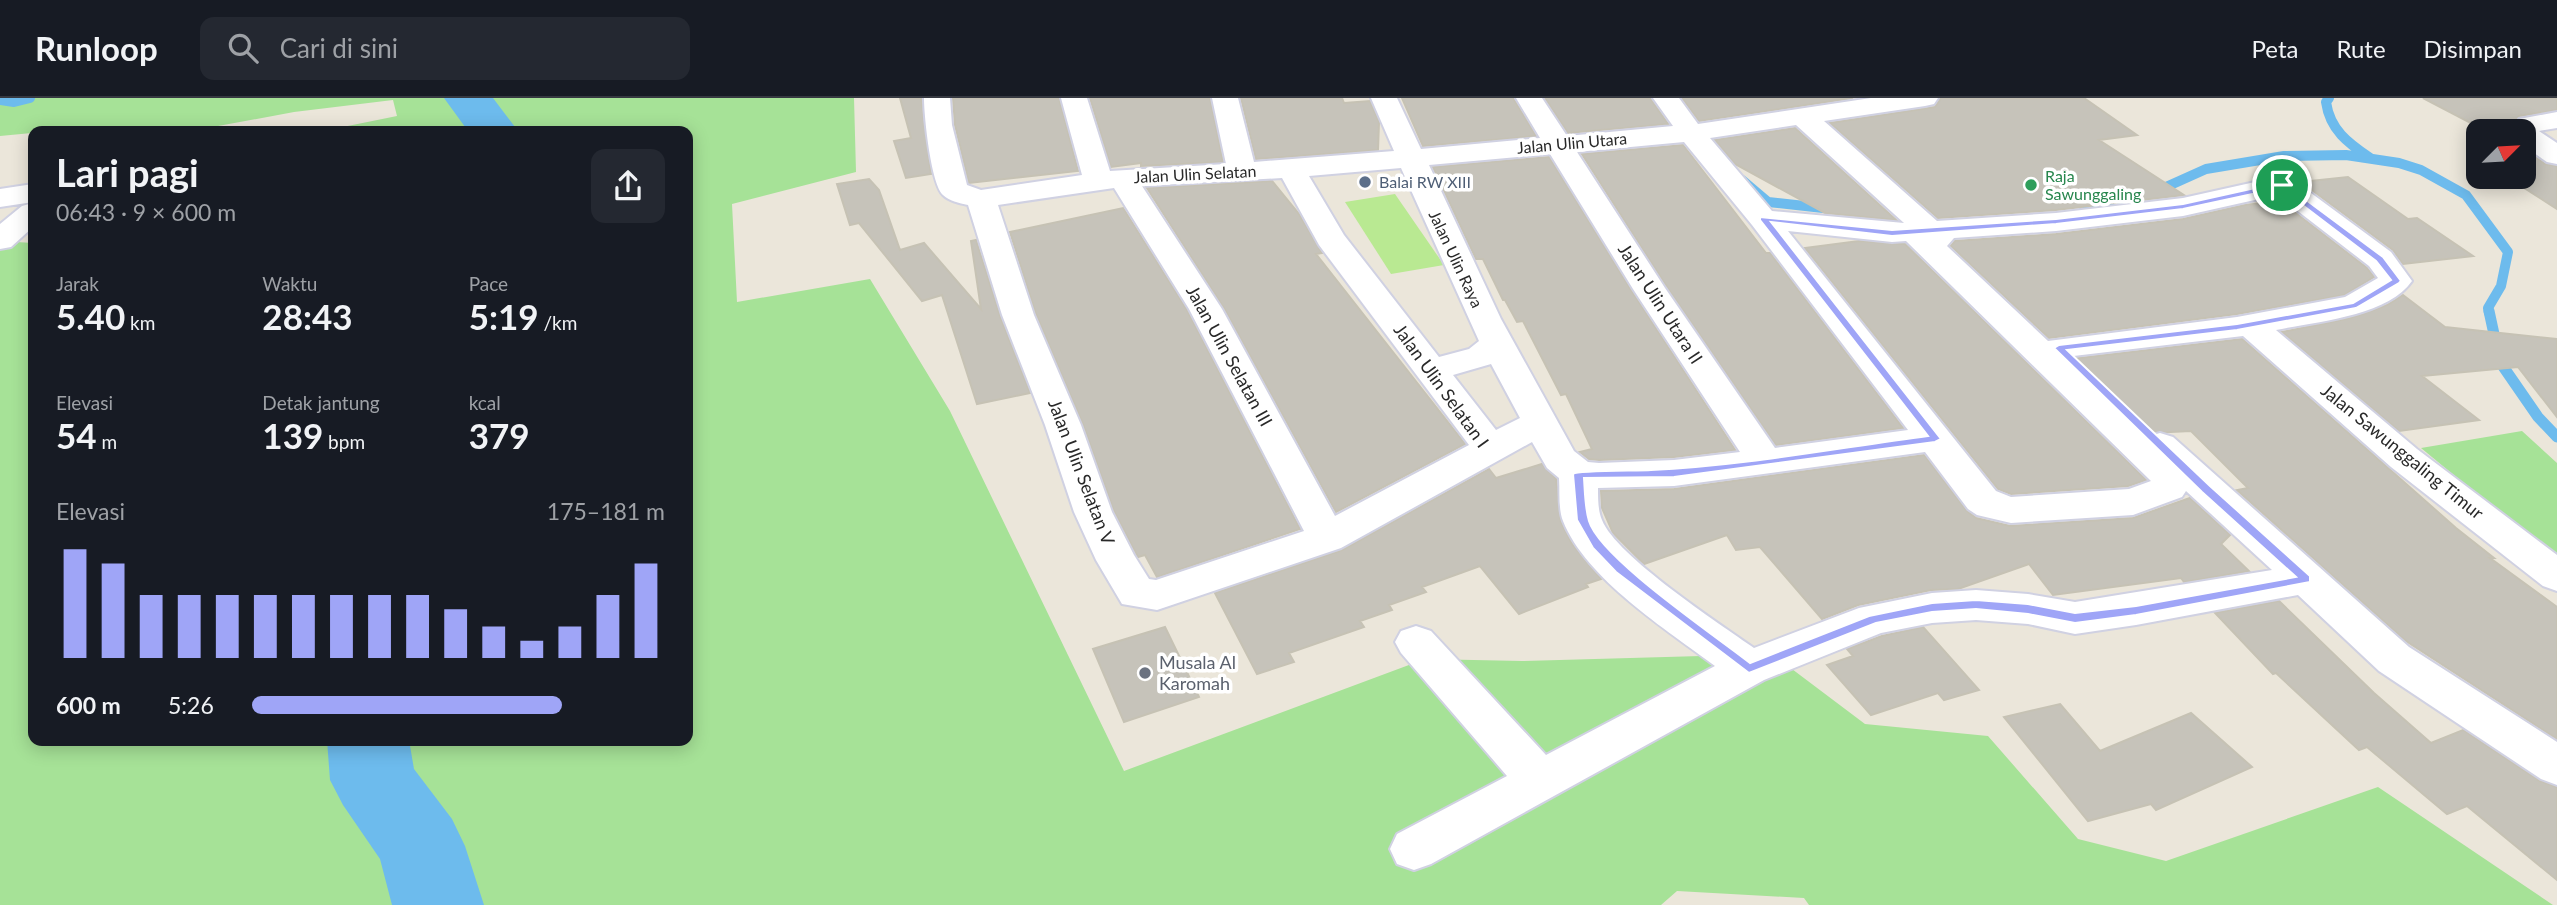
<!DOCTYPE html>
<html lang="id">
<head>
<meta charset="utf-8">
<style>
  :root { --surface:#171b24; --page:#242831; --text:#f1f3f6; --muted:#9ea1a6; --line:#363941; --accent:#9fa5f7 }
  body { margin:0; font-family:Lato,sans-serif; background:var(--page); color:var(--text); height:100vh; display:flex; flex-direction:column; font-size:26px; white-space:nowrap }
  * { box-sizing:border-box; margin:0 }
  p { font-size:23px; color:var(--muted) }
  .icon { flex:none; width:38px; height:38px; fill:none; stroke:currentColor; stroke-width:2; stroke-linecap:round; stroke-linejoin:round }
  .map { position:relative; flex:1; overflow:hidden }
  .drawer { position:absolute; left:28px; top:28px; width:665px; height:620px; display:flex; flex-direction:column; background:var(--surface); border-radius:14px; box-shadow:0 4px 18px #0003 }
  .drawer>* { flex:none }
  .needle { width:46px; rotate:66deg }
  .buttons { position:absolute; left:2466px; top:21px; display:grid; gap:14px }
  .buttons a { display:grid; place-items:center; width:70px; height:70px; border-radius:14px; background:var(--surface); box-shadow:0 4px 18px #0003; font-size:35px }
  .pin { position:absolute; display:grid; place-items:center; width:60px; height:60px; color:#fff; margin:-30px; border:4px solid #fff; border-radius:50%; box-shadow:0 2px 7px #0007 }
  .round { display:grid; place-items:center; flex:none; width:74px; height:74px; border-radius:14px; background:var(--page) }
  .headline { display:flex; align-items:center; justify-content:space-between; height:119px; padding:0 28px }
  h1 { font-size:38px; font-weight:700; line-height:52px }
  .figures { display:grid; grid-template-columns:repeat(3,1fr); gap:10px; height:119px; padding:7px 28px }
  .figures div { display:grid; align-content:center }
  .figures b { font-size:35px; font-weight:700 }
  .figures small { font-size:19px; font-weight:400 }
  .figures p { font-size:19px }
  .chart { height:196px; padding:14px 28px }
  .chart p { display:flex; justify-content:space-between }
  .chart svg { width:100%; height:126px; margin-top:7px; stroke:var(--accent); stroke-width:6 }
  ul { padding:0 28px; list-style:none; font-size:23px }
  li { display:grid; grid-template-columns:112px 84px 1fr; align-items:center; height:52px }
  li i { height:18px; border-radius:9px; background:var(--accent) }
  header { display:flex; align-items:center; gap:42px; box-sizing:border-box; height:98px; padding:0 35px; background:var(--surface); border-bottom:2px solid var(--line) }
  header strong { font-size:33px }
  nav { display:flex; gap:38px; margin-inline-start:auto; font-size:24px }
  .search { width:490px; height:63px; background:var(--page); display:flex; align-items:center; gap:18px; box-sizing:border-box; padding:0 24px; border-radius:14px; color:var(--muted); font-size:26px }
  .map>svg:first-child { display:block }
</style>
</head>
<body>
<header>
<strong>Runloop</strong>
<div class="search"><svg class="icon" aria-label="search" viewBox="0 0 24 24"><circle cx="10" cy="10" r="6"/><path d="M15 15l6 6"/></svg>Cari di sini</div>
<nav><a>Peta</a><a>Rute</a><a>Disimpan</a></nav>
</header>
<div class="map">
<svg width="2557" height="807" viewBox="0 0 2557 807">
  <rect width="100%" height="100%" fill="#ebe6da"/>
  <!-- green -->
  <path fill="#a6e297" d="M0 0H854L856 74 732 106 737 204 870 181 950 313 1124 673 1425 561 1522 563 1772 556 1865 626 1988 638 2078 741 2166 763 2378 689 2553 807H1809L1804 800 1677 793 1661 807H0V143L33 145V642H688V33H323L397 18 393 2 294 14 191 33H97L95 29 0 38Z
    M2522 333 2557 365V462L2421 350Z"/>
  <!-- pitch -->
  <path fill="#b9e992" d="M1395 96 1444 167 1391 176 1345 104Z"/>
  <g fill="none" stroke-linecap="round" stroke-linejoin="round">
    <!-- stream-far1 -->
    <path stroke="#6dbbed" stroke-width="10" d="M2329 0 2326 4C2330 32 2348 45 2370 60
      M0 2 14 4 30 0
      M1742 82 1768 104 1832 111
      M2157 93 2206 71 2284 58 2346 57 2399 65 2421 72 2466 97 2508 154 2501 188 2488 210 2489 215
      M2083 114 2136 100"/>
    <!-- stream -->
    <path stroke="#6dbbed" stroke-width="11" d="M2489 213 2500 264 2538 319 2557 339"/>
    <!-- river -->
    <path fill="#6dbbed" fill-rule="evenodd" d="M444 0H493L518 33H468Z
      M327 642H409L414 671 452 721 465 748 484 807H392L380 761 343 707 330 682Z"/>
  </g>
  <!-- building -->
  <path fill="#c6c3ba" stroke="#c6c2b4" stroke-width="2" d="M900 0H921L931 76 906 80 894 43 911 40Z
    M953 0H1059L1078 73 969 85 955 27Z
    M1090 0H1210L1223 64 1141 68V65L1111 69Z
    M1241 0H1342L1344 5 1370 3 1379 24 1378 52 1256 61Z
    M1402 0H1513L1536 38 1423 48Z
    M1545 0H1650L1668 26 1568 35Z
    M1682 0H1853L1699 23Z
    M1941 0H2084L2137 37 2099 42 2184 97 2056 112 1938 120 1830 25 1935 9Z
    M2423 0H2557V12L2519 18 2508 33H2486Z
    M1795 30 1896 122 1825 115 1735 66 1715 42Z
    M1683 47 1766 155H1770L1903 330 1776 347 1667 189 1582 56Z
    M2524 51 2545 66 2557 68V111L2507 79H2524Z
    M1549 59 1631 192 1735 352 1674 359 1599 362 1589 361 1580 354 1592 351 1566 296 1561 297 1523 223 1517 224 1505 202H1503L1483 161H1476L1433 69Z
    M2348 79 2408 121 2417 120 2473 158 2403 166 2393 152 2301 84Z
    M869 81 879 92 900 152 924 145 981 211 971 143 976 142 1000 218 1030 295 977 306 942 197 922 203 859 125 850 127 837 86Z
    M1272 83 1299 116 1322 155 1316 156 1465 346 1336 414 1224 210 1147 90Z
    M2280 103 2367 170 2374 179 2344 197 2237 216 2049 240 1951 148 1955 143 2056 136 2183 121 2245 107Z
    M1123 110 1187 212 1300 431 1157 479 1145 457 1138 459 1114 413 1083 326 1036 216 1010 134Z
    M1859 143 1905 146 2146 382 2128 388 2011 396 1998 391 1805 150Z
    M2403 197 2445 229 2557 241V319L2518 269 2422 278 2479 322 2399 333 2282 234 2350 220 2387 207Z
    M2242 241 2456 430 2494 460H2490L2557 509V641L2406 543 2237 392 2248 390 2191 333 2150 335 2071 261Z
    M1924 357 1967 413 1976 420 2010 428 2133 420 2190 400 2230 437 2221 446 2249 473 2184 484 2181 480 2053 497 2029 466 1958 491 1931 492 1858 507 1822 521 1760 449 1736 452 1727 437 1644 466 1613 435 1602 410 1601 393 1674 391Z
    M1542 366 1556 381 1561 424 1572 446 1601 481 1586 486 1588 489 1519 516 1480 468 1422 489 1426 494 1389 507 1392 512 1360 523 1364 529 1289 555 1294 564 1257 576 1215 495 1342 452 1489 371 1496 380Z
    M2279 503 2374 595 2431 645 2463 632 2540 683 2557 689V782L2467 708 2447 716 2367 649 2359 652 2276 575 2273 576 2215 515Z
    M1165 529 1199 599 1124 624 1093 551Z
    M1923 529 1979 592 1944 602 1938 595 1871 617 1827 567 1853 558 1847 551 1882 538Z
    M2060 606 2100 653 2191 615 2252 669 2156 712 2151 706 2088 723 2004 619Z"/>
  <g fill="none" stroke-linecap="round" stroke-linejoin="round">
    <!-- minor casing -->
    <g stroke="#d0d1e2" stroke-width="4">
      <path id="minor" d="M924 0H950L952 27 967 87 981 92 1082 77 1061 0H1087L1110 73 1226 66 1212 0H1238L1254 64 1394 53 1371 0H1397L1421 51 1540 40 1516 0H1542L1567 38 1673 28 1653 0H1679L1698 26 1871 0H1938L1934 6 1925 8 1824 23 1937 123 2056 115 2183 100 2282 78 2292 81 2391 154 2412 183C2388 218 2315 224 2276 232L2417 351 2557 457V493L2543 488 2391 369 2243 238 2065 259 2149 338 2160 335 2173 339 2409 549 2557 644V687L2541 681 2379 573 2298 497 2136 527 2075 536 2028 526 1976 522 1932 525 1881 535 1764 582 1431 766 1414 772 1397 766 1390 751 1397 736 1507 678 1401 555 1395 544 1401 533 1416 528 1431 533 1546 657 1715 568C1667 532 1586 481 1563 423 1558 410 1560 394 1559 380L1547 370 1532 344 1341 450 1157 512 1122 506 1096 462 1074 414 1045 327 1002 217 968 107C959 105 949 103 943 97 931 86 924 18 924 0ZM1796 27 1904 125 1772 113 1710 40ZM1684 44 1752 127 1908 332 1775 350 1665 190 1577 54ZM1550 56 1633 191 1740 354 1674 362 1599 365 1588 364 1574 353 1501 221 1429 67ZM1401 70 1479 243 1469 251 1439 259 1344 137 1309 78ZM1282 80 1319 147 1469 347 1335 418 1222 211 1142 88ZM1114 90 1189 211 1304 433 1156 482 1149 481 1134 457 1112 414 1081 327 1034 217 998 107ZM2277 97 2369 168 2378 180 2345 199 2237 219 2048 243 1947 148 1954 140 2056 133 2183 118ZM1788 133 1892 144 1906 143 2151 383 2129 391 2011 399 1996 393ZM1491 266 1520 320 1496 332 1453 277ZM1925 354 1968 411 1977 417 2011 425 2133 417 2182 399 2186 393 2272 472 2075 504 2028 496 1976 492 1932 495 1859 510 1754 550C1720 526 1616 458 1602 422 1598 413 1598 401 1598 390L1674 388Z
        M2557 14V30L2539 33 2557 45V66L2547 64 2524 48V33H2511L2519 21Z
        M33 86V104L0 109V91Z
        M33 105V129L11 149 0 151V126L22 108Z"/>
    </g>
    <!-- minor -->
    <use href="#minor" fill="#fff" fill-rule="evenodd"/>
  </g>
  <!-- route -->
  <path fill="#9fa5f7" stroke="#fff" stroke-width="2" fill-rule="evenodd" d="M2282 84 2383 159 2401 183 2399 185 2356 210 2237 232 2067 252 2210 388 2310 478V484L2136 517 2075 525 2028 516 1976 511 1932 514 1876 525 1749 575 1616 474 1593 450 1577 422 1573 376C1577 372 1639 373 1651 372 1742 368 1837 350 1928 338L1760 122V119L1892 132 2056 121 2183 106ZM2280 90 2376 163 2391 182 2353 205 2237 226 2059 247 2054 250 2202 394 2296 479 2136 508 2075 515 2028 506 1976 502 1932 505 1869 518 1750 565C1716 538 1600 460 1589 423 1585 410 1585 394 1584 380L1674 379 1935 344 1941 341 1771 124 1892 138 2056 126 2183 111Z"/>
  <!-- markers -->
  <circle fill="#5c6f8a" stroke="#fff" stroke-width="2.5" cx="1365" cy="84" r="7"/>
  <circle fill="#2e9e5b" stroke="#fff" stroke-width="2.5" cx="2031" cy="87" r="7"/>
  <circle fill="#6b7280" stroke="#fff" stroke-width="2.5" cx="1145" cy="575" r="7"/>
  <g text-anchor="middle" stroke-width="7" stroke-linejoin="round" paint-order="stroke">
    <!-- far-street labels -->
    <g font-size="16" fill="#292929" stroke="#fff">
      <text transform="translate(1572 45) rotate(-5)" y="6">Jalan Ulin Utara</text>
      <text transform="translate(1195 76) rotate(-3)" y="6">Jalan Ulin Selatan</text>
      <text transform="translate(1456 161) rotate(65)" y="6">Jalan Ulin Raya</text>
    </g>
    <!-- far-leisure labels -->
    <g font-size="16" fill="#27864d" stroke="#fff" text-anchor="start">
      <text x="2045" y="84">Raja<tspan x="2045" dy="18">Sawunggaling</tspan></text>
    </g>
    <!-- far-service labels -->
    <g font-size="16" fill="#4e5e75" stroke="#fff" text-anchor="start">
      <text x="1379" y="90">Balai RW XIII</text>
    </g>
    <!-- street labels -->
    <g font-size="18" fill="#292929" stroke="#fff">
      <text transform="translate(1660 206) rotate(57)" y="6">Jalan Ulin Utara II</text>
      <text transform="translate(1229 258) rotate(61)" y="6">Jalan Ulin Selatan III</text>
      <text transform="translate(1441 288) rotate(54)" y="6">Jalan Ulin Selatan I</text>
      <text transform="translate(2402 354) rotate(39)" y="6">Jalan Sawunggaling Timur</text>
      <text transform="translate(1081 374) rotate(69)" y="6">Jalan Ulin Selatan V</text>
    </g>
    <!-- worship labels -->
    <g font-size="18" fill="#5b616d" stroke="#fff" text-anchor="start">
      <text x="1159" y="571">Musala Al<tspan x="1159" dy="21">Karomah</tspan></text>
    </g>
  </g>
</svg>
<div class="buttons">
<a><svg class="needle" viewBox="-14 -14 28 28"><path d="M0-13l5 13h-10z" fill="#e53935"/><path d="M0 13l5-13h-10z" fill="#9ea1a6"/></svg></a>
</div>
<div class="pin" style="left:2282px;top:87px;background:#1e9e55"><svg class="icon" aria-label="arrive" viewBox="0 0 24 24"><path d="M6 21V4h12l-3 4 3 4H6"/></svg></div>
<section class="drawer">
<div class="headline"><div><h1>Lari pagi</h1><p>06:43 · 9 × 600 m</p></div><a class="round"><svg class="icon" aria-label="share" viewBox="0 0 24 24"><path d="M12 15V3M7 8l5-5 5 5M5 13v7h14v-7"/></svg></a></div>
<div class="figures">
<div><p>Jarak</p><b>5.40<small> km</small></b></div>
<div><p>Waktu</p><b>28:43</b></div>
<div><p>Pace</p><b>5:19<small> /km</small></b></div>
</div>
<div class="figures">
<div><p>Elevasi</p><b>54<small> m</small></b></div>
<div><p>Detak jantung</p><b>139<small> bpm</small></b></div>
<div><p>kcal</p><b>379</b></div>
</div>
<div class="chart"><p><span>Elevasi</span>175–181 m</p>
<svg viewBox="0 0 160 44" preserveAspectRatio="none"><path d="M5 44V6M15 44V11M25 44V22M35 44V22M45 44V22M55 44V22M65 44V22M75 44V22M85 44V22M95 44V22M105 44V27M115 44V33M125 44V38M135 44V33M145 44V22M155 44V11"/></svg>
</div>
<ul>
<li><b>600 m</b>5:26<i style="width:75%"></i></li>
</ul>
</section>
</div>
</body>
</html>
